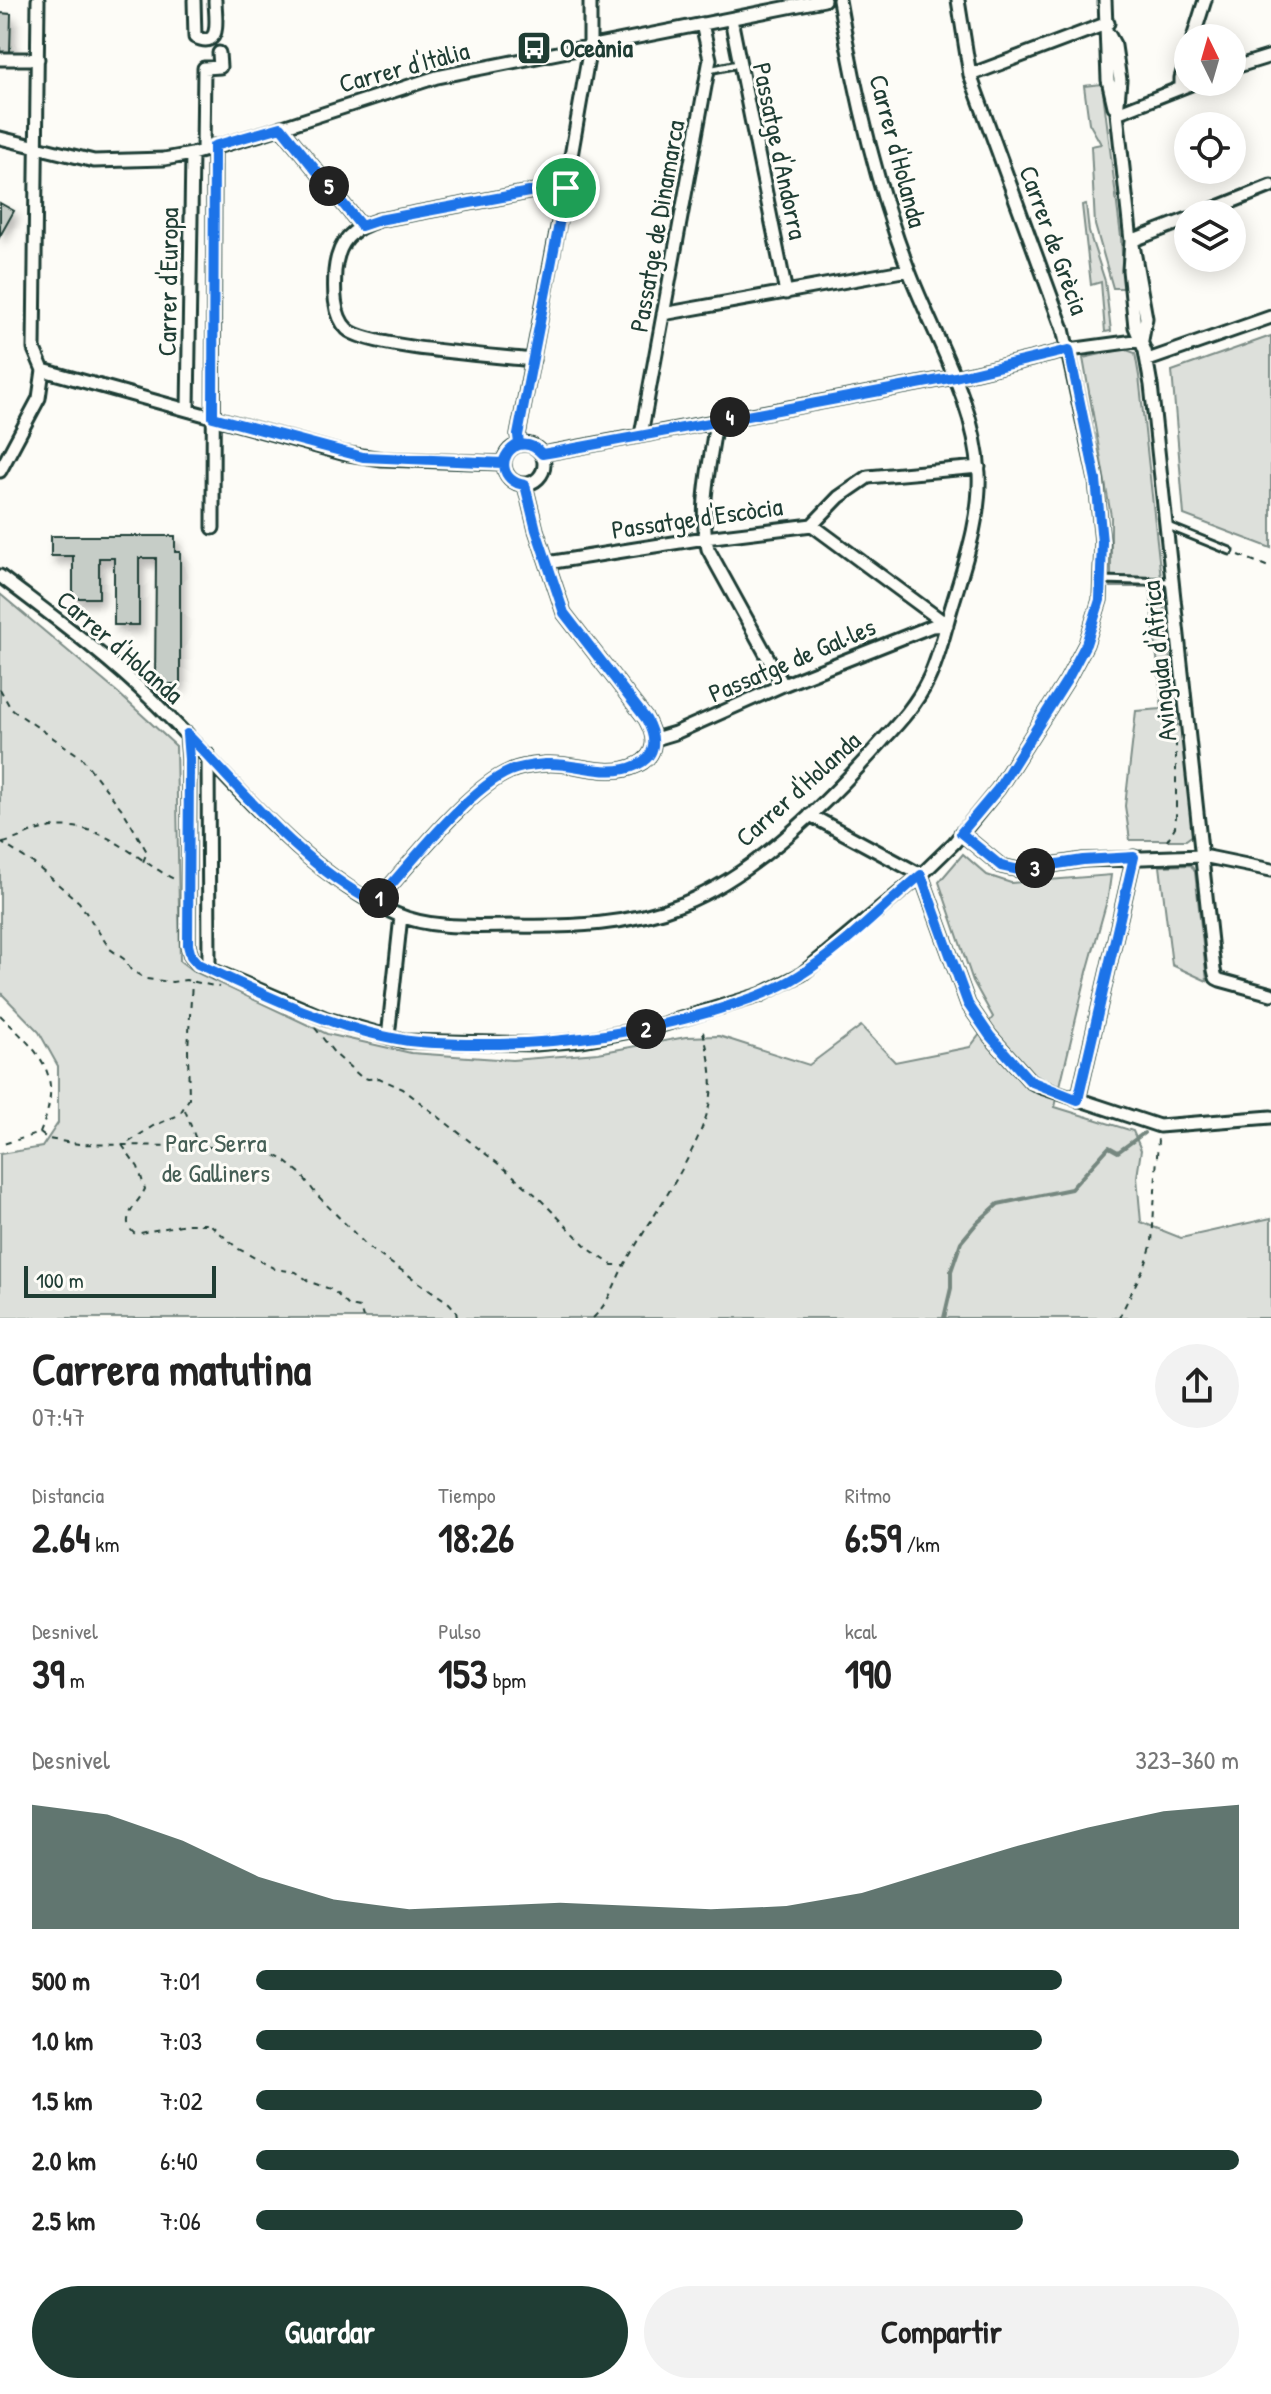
<!DOCTYPE html>
<html lang="es">
<head>
<meta charset="utf-8">
<style>
  :root { --surface:#fff; --page:#f2f2f2; --text:#222; --muted:#767676; --accent:#1f3d34 }
  body { margin:0; font-family:"Patrick Hand",sans-serif; background:var(--page); color:var(--text); height:100vh; display:flex; flex-direction:column; font-size:30px; white-space:nowrap }
  * { box-sizing:border-box; margin:0 }
  p { font-size:26px; color:var(--muted) }
  .icon { flex:none; width:44px; height:44px; fill:none; stroke:currentColor; stroke-width:2; stroke-linecap:round; stroke-linejoin:round }
  .map { position:relative; height:1318px; overflow:hidden }
  .sheet { display:flex; flex-direction:column; background:var(--surface); flex:1 }
  .sheet>* { flex:none }
  .needle { width:52px; rotate:355deg }
  .buttons { position:absolute; left:1174px; top:24px; display:grid; gap:16px }
  .buttons a { display:grid; place-items:center; width:72px; height:72px; border-radius:50%; background:var(--surface); box-shadow:0 4px 20px #0003; font-size:40px }
  .scale { position:absolute; left:24px; bottom:20px; width:192px; box-sizing:border-box; padding-left:8px; border:4px solid #1f3d34; border-top:0; font-size:22px; line-height:28px; white-space:nowrap; color:#1f3d34; -webkit-text-stroke:6px #fdfcf7; paint-order:stroke }
  .pin { position:absolute; display:grid; place-items:center; width:68px; height:68px; color:#fff; margin:-34px; border:4px solid #fff; border-radius:50%; box-shadow:0 2px 8px #0007 }
  .km { position:absolute; width:40px; height:40px; margin:-20px; border-radius:50%; background:#222; color:#fff; font-size:22px; line-height:40px; text-align:center }
  .round { display:grid; place-items:center; flex:none; width:84px; height:84px; border-radius:42px; background:var(--page) }
  .overview { display:flex; align-items:center; justify-content:space-between; height:136px; padding:0 32px }
  h1 { font-size:44px; font-weight:800; line-height:60px }
  .metrics { display:grid; grid-template-columns:repeat(3,1fr); gap:12px; height:136px; padding:8px 32px }
  .metrics div { display:grid; align-content:center }
  .metrics b { font-size:40px; font-weight:800 }
  .metrics small { font-size:22px; font-weight:400 }
  .metrics p { font-size:22px }
  .chart { height:224px; padding:16px 32px }
  .chart p { display:flex; justify-content:space-between }
  .chart svg { width:100%; height:144px; margin-top:8px; fill:var(--accent); opacity:.7 }
  .action { display:flex; gap:16px; margin-top:auto; padding:16px 32px }
  .action a { flex:1; height:92px; border-radius:48px; background:var(--accent); color:#fff; font-size:32px; font-weight:800; line-height:92px; text-align:center }
  .action a+a { background:var(--page); color:var(--text) }
  ul { padding:0 32px; list-style:none; font-size:26px }
  li { display:grid; grid-template-columns:128px 96px 1fr; align-items:center; height:60px }
  li i { height:20px; border-radius:10px; background:var(--accent) }
  .map>svg:first-child { display:block }
</style>
</head>
<body>
<div class="map">
<svg width="1271" height="1318" viewBox="0 0 1271 1318">
  <defs>
    <filter id="shadow"><feDropShadow dx="4.5" dy="7" stdDeviation="4" flood-color="#0004"/></filter>
  </defs>
  <rect width="100%" height="100%" fill="#fdfcf7"/>
  <filter id="ink" filterUnits="userSpaceOnUse"><feTurbulence type="fractalNoise" baseFrequency=".0125" numOctaves="2"/><feDisplacementMap in="SourceGraphic" scale="16" xChannelSelector="R" yChannelSelector="G"/><feConvolveMatrix kernelMatrix="1 2 1 2 8 2 1 2 1" color-interpolation-filters="sRGB"/></filter>
  <g filter="url(#ink)">
    <!-- green -->
    <path fill="#dde0db" stroke="#7e8e88" stroke-width="2" d="M1102 84 1121 237 1124 288H1113L1095 225 1091 146 1101 144 1089 123 1084 86Z
      M1086 204 1089 232 1105 281 1111 331 1105 332 1101 282 1091 285 1082 205Z
      M1271 336V548L1184 515 1172 371Z
      M1124 349 1135 353 1139 376 1177 725H1182L1194 834 1186 840H1130L1125 806 1136 711 1162 709 1150 587H1111V516L1083 358Z
      M0 594 117 692 176 746 180 961 193 971 327 1034 411 1053 512 1060 598 1053 686 1037 719 1036 809 1065 861 1026 895 1062 970 1047 993 1017 973 981 939 882 963 854 987 875 1011 883 1111 875 1108 897 1087 972 1055 1107 1133 1131 1141 1150 1137 1177 1141 1222 1181 1238 1271 1218V1318H0V1154L42 1147 58 1123V1066L39 1032 0 992Z
      M1191 865 1195 872 1207 981 1172 965 1160 866Z"/>
    <g fill="none" stroke-linecap="round" stroke-linejoin="round">
      <!-- stream -->
      <path stroke="#75877f" stroke-width="4" d="M944 1318 951 1288V1271L961 1242 977 1223 998 1204 1071 1189 1109 1147 1118 1152 1144 1133"/>
    </g>
    <!-- building -->
    <path fill="#c6cdc7" stroke="#1f3d34" stroke-width="2" filter="url(#shadow)" d="M0 13 11 14 10 52H0Z
      M0 203 14 211 0 236Z
      M51 536H175V552H180V684H155L156 558H139V625H114V558H99V598H73V556H51Z"/>
    <g fill="none" stroke-linecap="round" stroke-linejoin="round">
      <!-- lane casing -->
      <g stroke="#1f3d34" stroke-width="11">
        <path id="lane" d="M709 70 738 64
          M1168 526 1230 551
          M1102 580 1172 582"/>
      </g>
      <!-- street casing -->
      <g stroke="#1f3d34" stroke-width="17">
        <path id="street" d="M194 0 195 37C223 50 215 16 215 0
          M1105 0 1108 80 1114 106
          M731 19 786 293
          M1109 35 1115 46 1120 80 1117 113 1131 241 1129 270 1135 327 1145 351 1151 385 1214 970 1216 978 1220 980 1271 994
          M1193 38 1205 0
          M0 59H38
          M1232 68 1271 56
          M970 75 1108 23
          M1181 88V78L1188 55
          M1117 113 1196 82
          M281 127 361 226
          M0 138 94 161 164 159 192 154 264 133 437 77 824 0
          M203 150 204 68 220 67 219 53
          M1201 214 1271 186
          M1131 241 1188 219
          M1133 245 1146 318 1142 340
          M663 314 908 270
          M533 360C500 356 366 348 347 329 333 315 334 289 335 271 338 241 352 228 379 220L566 185
          M1148 360 1271 317
          M43 370 342 453 382 459 503 463
          M188 410 192 154
          M716 420C711 461 698 508 708 549L783 685
          M641 435 710 59 702 24
          M504 464a20 20 0 1 1 40 0a20 20 0 1 1-40 0Z
          M519 444 518 435 566 185 590 47V0
          M542 454 955 377 1069 350 1142 340
          M0 471 39 398 43 370 34 349 38 0
          M812 525 946 624
          M213 528 214 146
          M547 563 705 538 812 525 839 497 868 477 979 467
          M0 576C52 616 105 654 152 700 225 771 302 873 396 914 433 930 477 926 516 926 572 927 629 925 682 904 755 875 831 799 883 740 900 722 917 703 928 680 939 658 944 633 951 609 964 565 981 520 979 473 975 401 934 337 909 271 877 188 854 88 839 0
          M187 734 189 759 188 945 191 956 198 964 327 1019 404 1041 536 1044 583 1040 658 1026 760 995 802 974 921 875 954 843 998 789 1067 680 1086 644 1100 600 1102 542 1096 480 1063 329 970 75 958 0
          M655 739 675 733 783 685 932 626 947 625
          M208 755 209 965 215 972
          M810 815 921 875 968 1004 990 1036 1030 1081 1041 1087 1159 1126 1271 1117
          M961 833 1001 866 1019 870 1083 860 1203 856 1271 870
          M375 903C408 867 467 789 510 771 521 766 534 765 546 764 576 762 608 779 637 765 658 755 656 737 646 719L564 613 536 530 525 485
          M388 1037 401 916
          M1078 1100 1134 857"/>
      </g>
      <!-- path -->
      <path stroke="#1f3d34" stroke-width="2" stroke-dasharray="6 6" stroke-linecap="butt" d="M1239 555 1271 568
        M0 689 11 709 81 757 124 812 147 852 143 862
        M1167 841 1175 827 1176 817V741
        M0 842 33 863 79 902 110 949 124 959 131 970 146 979 172 982 186 980 219 987
        M3 843C16 840 27 833 39 830 99 814 129 857 176 880
        M0 1015C41 1055 65 1073 40 1133L0 1145
        M315 1028 335 1054 360 1076 368 1079 379 1078 403 1089 505 1169 537 1196 589 1249 612 1265H624
        M185 1110 198 1145
        M40 1133 48 1139 79 1144 261 1148 284 1160 301 1174 316 1194 369 1248 449 1303 456 1311 457 1318
        M129 1142 153 1126 179 1115 189 1099 188 1049 192 982
        M122 1145 138 1167 145 1189C138 1204 117 1220 135 1234L186 1224H210L237 1248 275 1269 296 1272 310 1282 333 1290 349 1306 360 1308 363 1318
        M593 1318C612 1299 614 1282 627 1260 652 1217 702 1147 710 1101 715 1077 708 1051 702 1028
        M1119 1318 1146 1263 1152 1243 1158 1139"/>
      <!-- lane -->
      <use href="#lane" stroke="#fdfcf7" stroke-width="5"/>
      <!-- street -->
      <use href="#street" stroke="#fdfcf7" stroke-width="11"/>
    </g>
  </g>
  <g fill="none" stroke-linecap="round" stroke-linejoin="round" filter="url(#ink)">
    <!-- route casing -->
    <g stroke="#fff" stroke-width="16">
      <path id="route" d="M566 188 518 435 519 444C497 454 500 482 525 485L536 530 564 613 646 719C656 737 658 755 637 765 608 779 576 762 546 764 534 765 521 766 510 771 467 789 408 867 375 903 300 864 245 793 187 734L189 759 188 945 191 956 198 964C263 994 331 1028 403 1040 425 1044 448 1043 470 1044 552 1045 630 1035 710 1012 741 1002 772 993 800 975 844 948 881 908 921 875L968 1004 990 1036 1030 1081 1078 1100 1134 857 1083 860 1019 870 1001 866 961 833 998 789 1067 680 1086 644 1100 600 1102 542 1096 480 1069 350 955 377 554 452 542 454C528 438 509 443 503 463L363 457 213 417 214 146 281 127 361 226 379 220 566 185V188"/>
    </g>
    <!-- route -->
    <use href="#route" stroke="#1a73e8" stroke-width="10"/>
  </g>
  <!-- icons -->
  <defs>
    <g id="bus-square" transform="scale(1.8)"><rect x="-9" y="-9" width="18" height="18" rx="4" fill="#1f3d34" stroke="#fdfcf7"/><path d="M-5-6H5V4H4V6H2V4H-2V6H-4V4H-5ZM-3.5-4V0h7V-4ZM-3.5 1.2v1.5H-2V1.2ZM2 1.2v1.5H3.5V1.2Z" fill="#fff"/></g>
  </defs>
  <g fill-rule="evenodd">
    <use href="#bus-square" x="534" y="48"/>
  </g>
  <g text-anchor="middle" stroke-width="6" stroke-linejoin="round" paint-order="stroke">
    <!-- poi labels -->
    <g font-size="26" font-weight="bold" fill="#1f3d34" stroke="#fdfcf7" text-anchor="start">
      <text x="560" y="57">Oceània</text>
    </g>
    <!-- street labels -->
    <g font-size="26" fill="#1f3d34" stroke="#fdfcf7">
      <text transform="translate(404 67) rotate(-15)" y="9">Carrer d'Itàlia</text>
      <text transform="translate(780 151) rotate(78)" y="9">Passatge d'Andorra</text>
      <text transform="translate(898 151) rotate(75)" y="9">Carrer d'Holanda</text>
      <text transform="translate(657 226) rotate(-80)" y="9">Passatge de Dinamarca</text>
      <text transform="translate(1054 240) rotate(70)" y="9">Carrer de Grècia</text>
      <text transform="translate(168 282) rotate(-89)" y="9">Carrer d'Europa</text>
      <text transform="translate(697 518) rotate(-8)" y="9">Passatge d'Escòcia</text>
      <text transform="translate(120 647) rotate(41)" y="9">Carrer d'Holanda</text>
      <text transform="translate(792 660) rotate(-23)" y="9">Passatge de Gal·les</text>
      <text transform="translate(1159 661) rotate(-96)" y="9">Avinguda d'Àfrica</text>
      <text transform="translate(798 789) rotate(-42)" y="9">Carrer d'Holanda</text>
    </g>
    <!-- park labels -->
    <g font-size="26" fill="#455e55" stroke="#fdfcf7">
      <text x="216" y="1152">Parc Serra<tspan x="216" dy="30">de Galliners</tspan></text>
    </g>
  </g>
</svg>
<div class="buttons">
<a><svg class="needle" viewBox="-14 -14 28 28"><path d="M0-13l5 13h-10z" fill="#e53935"/><path d="M0 13l5-13h-10z" fill="#767676"/></svg></a>
<a><svg class="icon" aria-label="locate" viewBox="0 0 24 24"><circle cx="12" cy="12" r="6"/><path d="M12 2v4M12 18v4M2 12h4M18 12h4"/></svg></a>
<a><svg class="icon" aria-label="layers" viewBox="0 0 24 24"><path d="M12 4l9 5-9 5-9-5zM3 14l9 5 9-5"/></svg></a>
</div>
<div class="scale">100 m</div>
<div class="pin" style="left:566px;top:188px;background:#1e9e55"><svg class="icon" aria-label="arrive" viewBox="0 0 24 24"><path d="M6 21V4h12l-3 4 3 4H6"/></svg></div>
<b class="km" style="left:379px;top:898px">1</b>
<b class="km" style="left:646px;top:1029px">2</b>
<b class="km" style="left:1035px;top:868px">3</b>
<b class="km" style="left:730px;top:417px">4</b>
<b class="km" style="left:329px;top:186px">5</b>
</div>
<section class="sheet">
<div class="overview"><div><h1>Carrera matutina</h1><p>07:47</p></div><a class="round"><svg class="icon" aria-label="share" viewBox="0 0 24 24"><path d="M12 15V3M7 8l5-5 5 5M5 13v7h14v-7"/></svg></a></div>
<div class="metrics">
<div><p>Distancia</p><b>2.64<small> km</small></b></div>
<div><p>Tiempo</p><b>18:26</b></div>
<div><p>Ritmo</p><b>6:59<small> /km</small></b></div>
</div>
<div class="metrics">
<div><p>Desnivel</p><b>39<small> m</small></b></div>
<div><p>Pulso</p><b>153<small> bpm</small></b></div>
<div><p>kcal</p><b>190</b></div>
</div>
<div class="chart"><p><span>Desnivel</span>323–360 m</p>
<svg viewBox="0 0 160 44" preserveAspectRatio="none"><path d="M0 44V6L10 9L20 17L30 28L40 35L50 38L60 37L70 36L80 37L90 38L100 37L110 33L120 26L130 19L140 13L150 8L160 6V44z"/></svg>
</div>
<ul>
<li><b>500 m</b>7:01<i style="width:82%"></i></li>
<li><b>1.0 km</b>7:03<i style="width:80%"></i></li>
<li><b>1.5 km</b>7:02<i style="width:80%"></i></li>
<li><b>2.0 km</b>6:40<i style="width:100%"></i></li>
<li><b>2.5 km</b>7:06<i style="width:78%"></i></li>
</ul>
<div class="action"><a>Guardar</a><a>Compartir</a></div>
</section>
</body>
</html>
